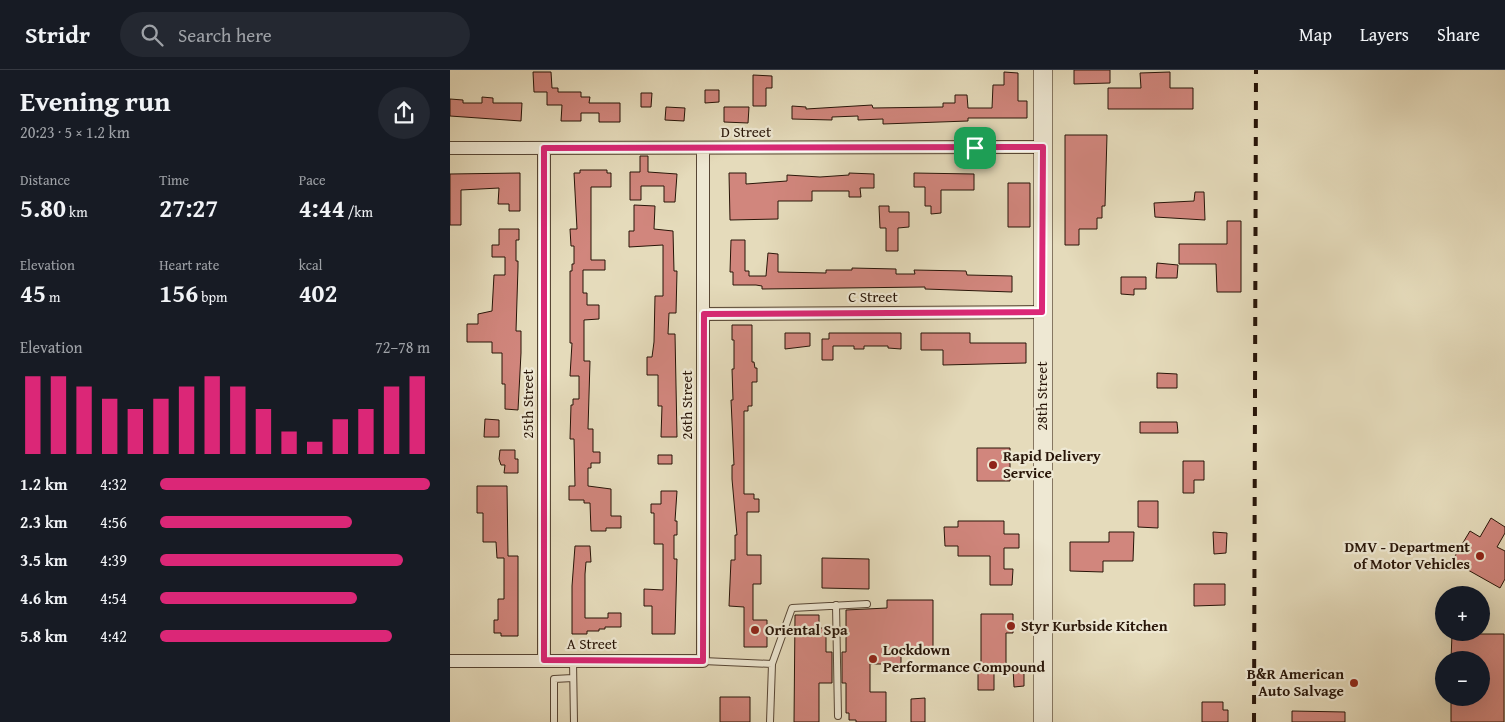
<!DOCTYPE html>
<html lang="en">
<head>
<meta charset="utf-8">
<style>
  :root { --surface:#171b24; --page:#242831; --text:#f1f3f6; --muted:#9ea1a6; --line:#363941; --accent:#db2777 }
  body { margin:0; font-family:"Gentium Book Plus",serif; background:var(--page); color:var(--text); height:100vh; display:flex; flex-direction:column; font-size:19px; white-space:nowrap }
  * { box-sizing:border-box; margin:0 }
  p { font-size:16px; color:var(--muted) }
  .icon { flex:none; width:28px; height:28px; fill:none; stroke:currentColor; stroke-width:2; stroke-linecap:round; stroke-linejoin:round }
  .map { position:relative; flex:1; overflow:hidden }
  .drawer { display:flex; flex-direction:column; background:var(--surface); width:450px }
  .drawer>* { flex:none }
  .tools { position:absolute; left:985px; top:516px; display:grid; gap:10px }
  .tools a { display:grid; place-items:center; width:55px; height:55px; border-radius:50%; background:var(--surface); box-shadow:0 5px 20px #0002; font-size:25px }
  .pin { position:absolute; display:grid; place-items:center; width:42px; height:42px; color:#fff; margin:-21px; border-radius:10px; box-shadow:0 2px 8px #0006 }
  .round { display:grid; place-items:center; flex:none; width:52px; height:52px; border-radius:26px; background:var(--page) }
  .summary { display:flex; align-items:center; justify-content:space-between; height:85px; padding:0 20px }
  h1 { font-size:28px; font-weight:800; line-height:38px }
  .figures { display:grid; grid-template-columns:repeat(3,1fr); gap:8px; height:85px; padding:5px 20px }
  .figures div { display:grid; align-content:center }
  .figures b { font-size:25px; font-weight:800 }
  .figures small { font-size:14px; font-weight:400 }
  .figures p { font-size:14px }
  .chart { height:140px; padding:10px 20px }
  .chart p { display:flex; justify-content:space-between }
  .chart svg { width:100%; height:90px; margin-top:5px; stroke:var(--accent); stroke-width:6 }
  ul { padding:0 20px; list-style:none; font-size:16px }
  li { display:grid; grid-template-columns:80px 60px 1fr; align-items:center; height:38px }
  li i { height:12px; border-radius:6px; background:var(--accent) }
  header { display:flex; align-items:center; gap:30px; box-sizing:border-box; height:70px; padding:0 25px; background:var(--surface); border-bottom:1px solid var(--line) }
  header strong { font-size:24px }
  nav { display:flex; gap:28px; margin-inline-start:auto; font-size:18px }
  .search { width:350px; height:45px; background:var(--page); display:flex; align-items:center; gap:12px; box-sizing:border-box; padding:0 18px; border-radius:28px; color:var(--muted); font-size:19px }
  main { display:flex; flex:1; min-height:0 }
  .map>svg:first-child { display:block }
</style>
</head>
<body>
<header>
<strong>Stridr</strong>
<div class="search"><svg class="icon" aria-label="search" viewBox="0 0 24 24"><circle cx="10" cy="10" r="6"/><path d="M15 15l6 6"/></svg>Search here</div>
<nav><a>Map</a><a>Layers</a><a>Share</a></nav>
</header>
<main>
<section class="drawer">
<div class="summary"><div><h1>Evening run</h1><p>20:23 · 5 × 1.2 km</p></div><a class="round"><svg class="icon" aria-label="share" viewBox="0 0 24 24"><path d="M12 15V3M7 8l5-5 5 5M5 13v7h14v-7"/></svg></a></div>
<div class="figures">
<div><p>Distance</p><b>5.80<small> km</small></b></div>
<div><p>Time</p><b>27:27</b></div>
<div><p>Pace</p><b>4:44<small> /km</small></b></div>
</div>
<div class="figures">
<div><p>Elevation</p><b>45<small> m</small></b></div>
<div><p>Heart rate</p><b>156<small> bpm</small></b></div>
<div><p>kcal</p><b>402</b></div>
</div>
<div class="chart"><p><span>Elevation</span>72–78 m</p>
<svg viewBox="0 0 160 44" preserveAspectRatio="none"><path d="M5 44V6M15 44V6M25 44V11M35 44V17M45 44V22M55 44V17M65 44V11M75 44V6M85 44V11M95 44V22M105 44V33M115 44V38M125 44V27M135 44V22M145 44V11M155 44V6"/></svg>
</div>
<ul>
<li><b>1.2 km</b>4:32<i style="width:100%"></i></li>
<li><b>2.3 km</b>4:56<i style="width:71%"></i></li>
<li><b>3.5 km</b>4:39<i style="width:90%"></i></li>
<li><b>4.6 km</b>4:54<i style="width:73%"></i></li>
<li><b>5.8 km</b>4:42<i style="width:86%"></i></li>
</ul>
</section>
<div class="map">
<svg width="1055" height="652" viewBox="0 0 1055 652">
  <rect width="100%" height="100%" fill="#e5dbbb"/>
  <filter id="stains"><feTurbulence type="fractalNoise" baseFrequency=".004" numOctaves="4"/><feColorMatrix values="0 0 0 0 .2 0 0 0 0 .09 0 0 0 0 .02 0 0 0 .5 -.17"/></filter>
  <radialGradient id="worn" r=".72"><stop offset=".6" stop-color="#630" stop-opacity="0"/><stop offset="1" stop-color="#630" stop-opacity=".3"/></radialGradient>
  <!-- building -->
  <path fill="#d1867d" stroke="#281508" d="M624 0H660V13L624 14Z
    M83 2H101L102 18H108V22H131V27H140L139 33H170V52H149V43H131V51H111L112 35H97V22H84Z
    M554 2 568 3V31H577V48H518V51L433 54V49L408 50V46L382 47V50L342 49V36L356 37V39L422 35 423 38 493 37V33H505V25H517L518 38H542L543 15H554Z
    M720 2V18H743V39H658V18H691L690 3Z
    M303 5 322 6V18H316V36H303Z
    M255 20H269V32L255 33Z
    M191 23H202L201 37H191Z
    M32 27 43 28V33H72L71 51 0 46V29L13 30V33H32Z
    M216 37 235 38 234 51 215 50Z
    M274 37H299L298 53 274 52Z
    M615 65H657L655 136H652V148H647V159H629V175H615Z
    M190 86H198V102L227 104 225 132H214V116H191V130H180V102H190Z
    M130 100H157V103H161V117H141V190H155V200H133V223H137V235H149V249L134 250V291H140L138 359H143V382H150V393H141V398H138V416L161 419V446H171V458H156V461H141L140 433H134V430H119V416H125L124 369H120L121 335H123V329H129V306H120L122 273H120V201H122V194H124V176H121L120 159H127L124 103H130Z
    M70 103V141H59V134H48L49 118 11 120V155H0V104Z
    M279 103H296V114L337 111V105L370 107 399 105V103L424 104V118H410L411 127H399V121H362V131H328V149L280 150Z
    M464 103 524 104V120H491V143L481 144V136H475V117H464Z
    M558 113H580V157H558Z
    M745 122H754L755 150 705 147 704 133 744 131Z
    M184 135 205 136 204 159 223 161 224 201H227L226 243H219L218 264H225L227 367H211L212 336H208V305H197V287H202L204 272 205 226H213V175L179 177V161H184Z
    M429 136H439V142H459V157L448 158V181H436V158H430Z
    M777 151H791V222H767L766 194H729V174H777Z
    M49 159H69V170H66V191H68V197L66 261H71V283L68 340 55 339V314H52V283H42V272H17V254H28V244L42 241 44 205H55V187H42V175H49Z
    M281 170H295V201H299V206H316L318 183 328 184V202L376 203V200H402V198L446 199V204H465L464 200 516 201 517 205 562 206V222L475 219V217L312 219V216L306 215H283V202H280Z
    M707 193 728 195 727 208H706Z
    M671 207H696V219H684V225L671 224Z
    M282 255H302V292H304L305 298H307V312H302V336H298V341H294V424H304V429H309V442H297V485H311V514H303V550H317V577H294V537L279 536 281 490H285V465H287L282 409V395H284L281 330H283L282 299H284V270H282Z
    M335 263H360V276L335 279Z
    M379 263H451V279L438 278V276H414V279H404V276H383V290H372V269H379Z
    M471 263H520V273H576V293L493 295V280H471Z
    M707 303 727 304V318H707Z
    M35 349 49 350V367H34Z
    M690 352H727L728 363H690Z
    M527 378H560V411H527Z
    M50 380H65V389H68V403H54L55 395H51L49 389Z
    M208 385H222V394H208Z
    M733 391H754V410H744V423H733Z
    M27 416H57L58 486H68V566H51V563H44V550H48V529H54V488H47L46 472H33V443H27Z
    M211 421H227L225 451H227V465H224V489H227L225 564H202V536H194V519L213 520V474H204V443H201V434H211Z
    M688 431H708V458L688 457Z
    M1041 448 1055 457V463L1047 477 1055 481V509L1050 518 1002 491 1020 461 1030 467Z
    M508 451H554V464H569V478H554V499H563L562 515H540V486H508V476H495L494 457H508Z
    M659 462H684L683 491H653V502L620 501V472H659Z
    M763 462 777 463 776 483 764 484Z
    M125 476H140L141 492H136L135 504V548H158V543H171V557H155V559H149V561H137V564H122V516Z
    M372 488 419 489V519L372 518Z
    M744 514H775V535L744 536Z
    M437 530H483V584H451V594H420V622H436V652H406V650H399V643H396V613H392V582H396V540L437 538Z
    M531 544H563V563H556V597H544V620H528V598H531Z
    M345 545H369V558H376V582H382V613H369V652H344Z
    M1002 564H1054V652H1001V628H1031V590H1001Z
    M563 598H574V616L564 617Z
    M270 627H300V652H270Z
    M475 628V652H461V629Z
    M752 632H773V640H778V652H752Z
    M842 641 895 642V652H842Z"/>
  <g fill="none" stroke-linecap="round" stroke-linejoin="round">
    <!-- service casing -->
    <g stroke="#574635" stroke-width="8">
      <path id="service" d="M386 535 388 646
        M123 591 124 652
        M253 591 322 594
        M104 652V609L123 608
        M320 652 322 594 342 538 417 534"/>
    </g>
    <!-- minor casing -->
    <g stroke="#574635" stroke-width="14">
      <path id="minor" d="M0 78 593 77
        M254 244 592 242
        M0 591H253V79
        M94 591V78"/>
    </g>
    <!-- secondary casing -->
    <g stroke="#281508" stroke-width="19">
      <path id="secondary" d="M593 0V652"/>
    </g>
    <!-- service -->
    <use href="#service" stroke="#eee8d3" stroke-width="6"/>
    <!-- minor -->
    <use href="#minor" stroke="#eee8d3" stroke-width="12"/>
    <!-- secondary -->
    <use href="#secondary" stroke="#eee8d3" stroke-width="18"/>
    <!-- rail -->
    <path stroke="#281508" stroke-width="4" stroke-dasharray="9 9" stroke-linecap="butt" d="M804 652 806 0"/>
  </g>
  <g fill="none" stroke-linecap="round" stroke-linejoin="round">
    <!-- route casing -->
    <g stroke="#fff" stroke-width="10">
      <path id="route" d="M593 77 592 242 254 244 253 591 94 590V78Z"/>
    </g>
    <!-- route -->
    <use href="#route" stroke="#db2777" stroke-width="6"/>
  </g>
  <!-- markers -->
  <g fill="#8f2418" stroke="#eee8d3" stroke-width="2">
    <circle cx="543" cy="395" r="5"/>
    <circle cx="1030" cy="486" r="5"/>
    <circle cx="561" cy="556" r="5"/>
    <circle cx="305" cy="560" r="5"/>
    <circle cx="423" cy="589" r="5"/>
    <circle cx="904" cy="613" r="5"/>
  </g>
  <g text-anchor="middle" stroke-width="4.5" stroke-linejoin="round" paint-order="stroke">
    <!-- street labels -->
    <g font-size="15" fill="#281508" stroke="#eee8d3">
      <text x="296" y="67">D Street</text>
      <text x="423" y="232">C Street</text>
      <text transform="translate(592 326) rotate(-90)" y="5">28th Street</text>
      <text transform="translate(78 334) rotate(-90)" y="5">25th Street</text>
      <text transform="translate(237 335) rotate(-90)" y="5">26th Street</text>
      <text x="142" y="579">A Street</text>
    </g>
    <!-- poi labels -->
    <g font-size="15" font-weight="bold" fill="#281508" stroke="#eee8d3" text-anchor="start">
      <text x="553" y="391">Rapid Delivery<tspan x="553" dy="17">Service</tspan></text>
      <text x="1020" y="482" text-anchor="end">DMV - Department<tspan x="1020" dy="17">of Motor Vehicles</tspan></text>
      <text x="571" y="561">Styr Kurbside Kitchen</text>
      <text x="315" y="565">Oriental Spa</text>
      <text x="433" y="585">Lockdown<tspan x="433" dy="17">Performance Compound</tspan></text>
      <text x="894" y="609" text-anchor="end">B&amp;R American<tspan x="894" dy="17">Auto Salvage</tspan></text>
    </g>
  </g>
  <rect width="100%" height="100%" filter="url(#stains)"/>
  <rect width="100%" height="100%" fill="url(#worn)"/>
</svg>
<div class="tools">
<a>+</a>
<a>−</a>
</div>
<div class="pin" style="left:525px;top:78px;background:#1e9e55"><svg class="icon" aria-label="arrive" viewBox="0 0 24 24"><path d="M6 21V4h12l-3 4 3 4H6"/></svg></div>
</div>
</main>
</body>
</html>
